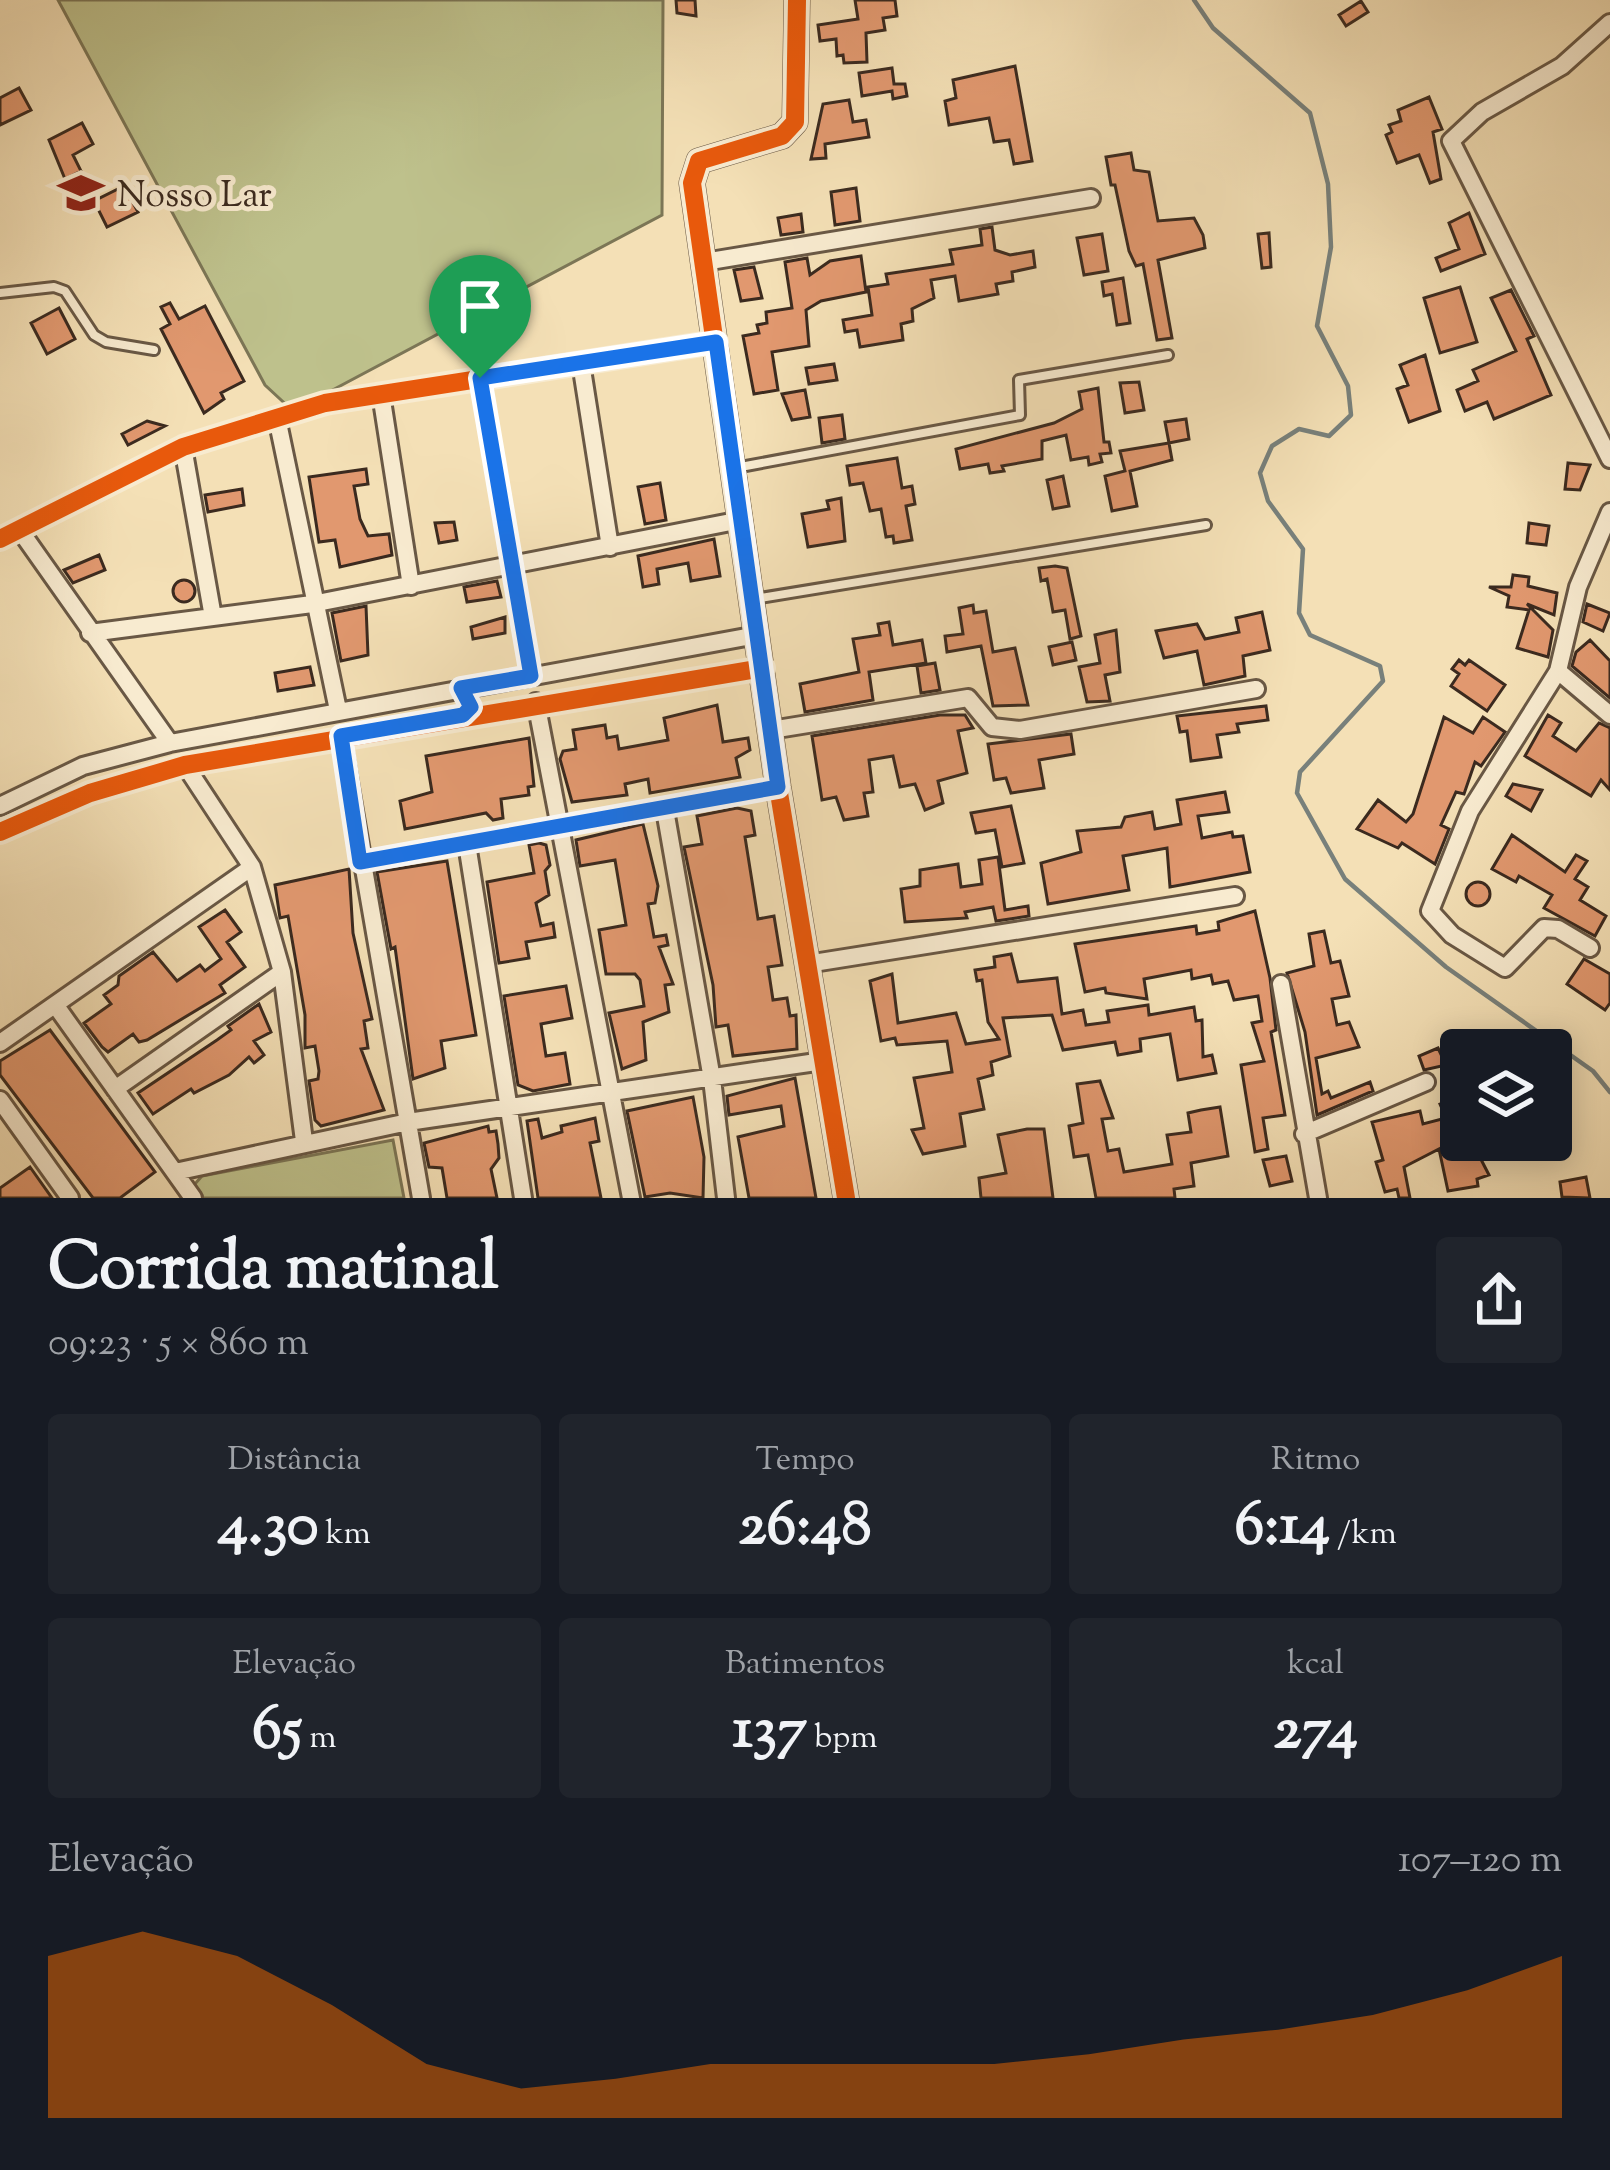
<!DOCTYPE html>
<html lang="pt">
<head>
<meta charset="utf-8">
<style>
  :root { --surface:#171b24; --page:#20242c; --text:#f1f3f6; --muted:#9ea1a6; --accent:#b45309 }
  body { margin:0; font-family:"Sorts Mill Goudy",serif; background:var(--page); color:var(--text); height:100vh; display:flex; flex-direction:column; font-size:45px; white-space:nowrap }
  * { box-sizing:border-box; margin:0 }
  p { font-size:39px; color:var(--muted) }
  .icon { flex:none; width:66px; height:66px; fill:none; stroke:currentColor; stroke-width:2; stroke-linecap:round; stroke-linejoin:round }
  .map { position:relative; height:1198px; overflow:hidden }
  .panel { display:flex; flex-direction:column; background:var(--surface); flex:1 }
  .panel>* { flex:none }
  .buttons { position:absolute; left:1440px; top:1029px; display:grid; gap:24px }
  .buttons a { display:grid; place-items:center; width:132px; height:132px; border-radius:12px; background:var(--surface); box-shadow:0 6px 30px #0003; font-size:60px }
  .pin { position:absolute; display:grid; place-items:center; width:102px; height:102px; color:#fff; margin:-123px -51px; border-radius:50% 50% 50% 0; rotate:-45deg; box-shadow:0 0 12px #0007 }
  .pin .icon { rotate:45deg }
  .round { display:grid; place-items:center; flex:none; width:126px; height:126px; border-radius:12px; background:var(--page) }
  .summary { display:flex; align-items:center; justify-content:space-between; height:204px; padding:0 48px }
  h1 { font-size:66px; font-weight:700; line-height:90px }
  .figures { display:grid; grid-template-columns:repeat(3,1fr); gap:18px; height:204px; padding:12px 48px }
  .figures div { display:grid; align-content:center; border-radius:12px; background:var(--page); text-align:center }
  .figures b { font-size:60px; font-weight:700 }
  .figures small { font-size:33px; font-weight:400 }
  .figures p { font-size:33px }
  .chart { height:336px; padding:24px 48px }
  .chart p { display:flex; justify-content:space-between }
  .chart svg { width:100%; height:216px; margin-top:12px; fill:var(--accent); opacity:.7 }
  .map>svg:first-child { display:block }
</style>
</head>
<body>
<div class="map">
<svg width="1610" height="1198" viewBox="0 0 1610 1198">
  <rect width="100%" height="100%" fill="#f4e0b6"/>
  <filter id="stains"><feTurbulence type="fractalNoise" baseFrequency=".00167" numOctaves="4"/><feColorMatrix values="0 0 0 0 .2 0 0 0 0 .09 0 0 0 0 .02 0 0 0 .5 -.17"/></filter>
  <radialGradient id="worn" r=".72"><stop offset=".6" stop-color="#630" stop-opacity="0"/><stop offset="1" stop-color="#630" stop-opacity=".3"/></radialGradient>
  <!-- green -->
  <path fill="#bec18c" stroke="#7c7656" stroke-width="3" d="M58 0H663L662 215 293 411 265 385Z
    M393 1140 404 1198H203L194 1185 202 1176Z"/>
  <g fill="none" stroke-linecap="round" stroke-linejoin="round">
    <!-- stream -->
    <path stroke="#78807b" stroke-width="4.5" d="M1194 0 1213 28 1310 113 1328 184 1331 247 1317 326 1348 386 1351 415 1329 436 1299 429 1272 446 1260 473 1268 501 1303 549 1299 613 1310 635 1380 666 1383 681 1300 772 1297 793 1345 879 1446 967 1593 1071 1610 1092"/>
  </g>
  <!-- building -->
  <path fill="#e1986f" stroke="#3b2a1f" stroke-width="3" d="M676 0H695L696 16 677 13Z
    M855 0H895L897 16 883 18 885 30 866 33 867 62 844 63 843 55 837 56 836 39 820 41 818 25 858 19Z
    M1361 1 1368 12 1346 26 1339 15Z
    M1015 66 1032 161 1014 164 1009 140 994 142 989 118 949 125 945 101 956 98 953 80Z
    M892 68 894 84H905L907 96 893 99 892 91 862 96 859 73Z
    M19 88 31 110 0 125V98Z
    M1429 97 1442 129 1433 132 1441 179 1430 183 1419 155 1397 163 1386 135 1392 132 1389 125 1401 121 1398 110Z
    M849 100 853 122 866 120 869 137 825 144 826 158 811 159 823 104Z
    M82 123 93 144 73 155 81 171 65 179 49 140Z
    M1131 153 1134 170 1149 172 1158 221 1194 218 1203 235 1205 248 1158 260 1172 338 1157 340 1143 264 1136 266 1129 251 1115 185H1111L1106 157Z
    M124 186 138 212 107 227 94 201Z
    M856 188 860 221 835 225 831 192Z
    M1469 213 1485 254 1441 271 1436 258 1459 249 1449 223Z
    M801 214 803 232 781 235 778 218Z
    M992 227 995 250 1010 255 1033 251 1035 267 1012 272 1013 281 996 284 998 294 959 301 955 276 931 280 934 298 912 309 913 321 901 324 903 340 860 347 857 330 845 332 843 320 872 315 868 287 888 284 886 274 953 264 950 250 982 245 980 229Z
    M1269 233 1271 267 1262 268 1258 234Z
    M1102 234 1108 271 1084 275 1077 238Z
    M861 256 866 292 821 301 806 310 809 346 772 352 778 390 754 394 743 336 759 333 757 325 767 323 766 312 792 308 785 262 807 258 810 275 830 261Z
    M754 267 762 298 741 301 734 270Z
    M1123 278 1130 323 1117 325 1112 294 1104 296 1102 282Z
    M1460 287 1477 342 1440 353 1424 298Z
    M1511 290 1534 336 1527 339 1551 395 1494 419 1487 402 1465 411 1457 390 1478 381 1473 370 1516 351 1491 298Z
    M170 303 179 319 205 306 244 381 221 393 224 399 204 413 161 329 170 324 161 307Z
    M59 308 75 339 47 354 31 323Z
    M1425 355 1440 411 1409 422 1397 389 1408 385 1400 365Z
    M834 364 837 380 809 384 806 368Z
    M1139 382 1144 410 1125 413 1120 383Z
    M1098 388 1104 442H1109L1111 453 1100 454 1102 462 1089 465 1088 457 1071 460 1066 435 1042 441V459L1002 466 1004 471 990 473 988 464 960 469 956 449 1054 423 1082 409 1079 392Z
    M805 390 810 417 792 420 782 394Z
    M842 415 845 439 822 443 819 418Z
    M1186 419 1189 439 1169 443 1165 422Z
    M147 421 165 426 128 445 122 434Z
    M1169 443 1172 460 1130 471 1137 506 1112 511 1105 476 1125 471 1120 451Z
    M897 458 902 488 912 486 915 504 906 506 912 540 894 543 893 536 886 537 881 509 870 511 863 483 850 485 847 466Z
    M1568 463 1590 465 1580 490 1565 489Z
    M366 469 368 484 354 486 360 519 368 536 389 534 392 555 340 567 335 540 319 542 309 477Z
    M1063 476 1069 506 1053 509 1047 480Z
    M660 483 666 520 645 524 638 487Z
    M242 489 244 505 208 512 205 495Z
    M841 498 845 541 808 547 802 514 829 509 827 501Z
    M454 522 457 540 439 543 435 523Z
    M1529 523 1549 526 1546 545 1527 543Z
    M714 539 720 576 691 581 688 563 657 569 659 584 643 587 638 556Z
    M99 555 105 570 73 583 64 570Z
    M1055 566 1067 568 1081 636 1070 639 1065 610 1053 612 1047 579 1041 581 1039 568Z
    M1513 575 1529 577 1528 586 1557 593 1554 615 1527 604 1553 630 1548 657 1517 648 1529 610 1507 607 1509 596 1489 587H1511Z
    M173 591a11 11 0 1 1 22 0a11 11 0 1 1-22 0Z
    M497 581 501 597 467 602 464 587Z
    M1587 604 1610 613 1603 631 1583 622Z
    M973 605 974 613 986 611 993 652 1015 648 1028 705 993 706 981 646 947 652 945 636 963 634 959 608Z
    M366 606 368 655 341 661 332 613Z
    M1262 612 1270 650 1243 656 1245 676 1204 685 1197 651 1164 658 1156 631 1197 624 1205 639 1239 632 1236 618Z
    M505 617V633L473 639 471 627Z
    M889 622 893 645 922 640 926 663 869 672 873 700 805 712 800 684 859 672 853 639 880 635 878 624Z
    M1116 630 1120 672 1105 675 1110 701 1087 702 1079 667 1100 663 1095 635Z
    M1590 640 1610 661V698L1572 666 1576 652Z
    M1072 642 1076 660 1053 665 1049 647Z
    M1459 660 1465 665 1469 660 1505 685 1487 711 1451 686 1459 674 1452 669Z
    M935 663 940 690 921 693 917 666Z
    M310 667 314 685 278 691 275 673Z
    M717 705 723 742 748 738 750 750 736 758 740 777 650 793 648 779 625 784 627 795 572 802 560 759 563 751 576 749 573 730 605 725 607 738 617 736 619 749 668 740 664 718Z
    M1266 706 1268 720 1237 724 1239 732 1217 735 1221 757 1191 761 1187 731 1180 732 1177 716Z
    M940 715H965L973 728 958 731 967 773 938 781 943 803 925 810 915 784 900 787 893 756 869 760 873 792 864 793 868 816 844 820 836 797 822 800 812 736Z
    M1548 715 1561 723 1553 736 1576 751 1599 723 1610 728V790L1601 780 1591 796 1525 756Z
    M1444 717 1473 733 1483 717 1505 732 1481 766 1475 762 1464 794 1456 792 1441 825 1449 829 1435 864 1402 843 1398 848 1357 829 1378 800 1406 822 1413 814Z
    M1071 734 1074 754 1039 760 1044 788 1011 793 1006 778 994 780 988 744Z
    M529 738 534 786 528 787 529 795 501 799 503 818 493 820 486 813 405 829 400 801 432 792 426 756Z
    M1513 784 1542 790 1531 811 1506 796Z
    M1225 792 1229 812 1198 816 1202 838 1232 832 1233 837 1243 836 1250 872 1170 887 1167 848 1123 856 1129 890 1048 904 1041 863 1081 852 1077 831 1121 827 1125 817 1152 812 1155 829 1181 824 1177 800Z
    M1011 806 1024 863 1002 867 995 830 976 833 971 813Z
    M737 808 751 811 755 835 745 837 758 919 774 916 782 965 768 967 773 1000 787 998 790 1016 796 1015 797 1049 733 1056 728 1025 716 1027 713 985 684 847 702 844 697 816Z
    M643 824 658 886 655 903 648 904 654 937 666 935 668 945 659 947 673 984 665 985 669 1012 643 1022 646 1060 622 1069 609 1013 644 1006 640 980 635 974H606L599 930 626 925 615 860 580 866 576 840Z
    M1512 835 1565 872 1576 855 1587 861 1575 879 1588 887 1580 900 1606 916 1595 936 1544 908 1552 895 1519 876 1516 882 1492 869Z
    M539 843 546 845 550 865 545 871 549 895 536 903 541 926 553 923 555 937 526 942 529 958 499 963 487 882 534 873 529 845Z
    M998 857 1005 910 1028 906 1029 916 996 921 993 907 965 912 967 918 905 922 901 889 920 886V870L958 864 961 887 982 884 979 860Z
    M447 861 476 1035 441 1041 445 1068 413 1079 395 947 391 949 377 872Z
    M349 869 353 933 372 1019 364 1021 368 1048 361 1049 384 1110 321 1126 315 1120 309 1081 318 1079 319 1071 315 1046 305 1048V1015L288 916 280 918 275 885Z
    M1466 894a12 12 0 1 1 24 0a12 12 0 1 1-24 0Z
    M225 910 241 932 227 942 245 967 220 985 225 993 147 1040 139 1042 133 1034 108 1052 102 1047 84 1023 111 1004 104 995 118 985 119 976 153 952 177 981 200 965 205 971 221 959 199 927Z
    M1255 911 1270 978 1276 1030 1271 1032 1285 1115 1263 1118 1268 1149 1255 1152 1241 1065 1264 1061 1252 1023 1262 1021 1258 996 1234 1000 1228 981 1213 984 1211 975 1192 979 1191 970 1144 979 1147 999 1106 993 1105 988 1085 992 1075 944 1196 926 1197 934 1219 930 1218 922Z
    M1324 931 1331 963 1340 961 1349 996 1332 999 1337 1025 1349 1022 1359 1047 1316 1058 1322 1094 1328 1091 1331 1098 1370 1082 1373 1091 1317 1115 1305 1032 1287 973 1314 966 1309 934Z
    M1011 954 1018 982 1057 978 1062 1014 1083 1010 1086 1025 1109 1022 1107 1011 1148 1005 1149 1015 1194 1007 1196 1021 1202 1020 1203 1057 1212 1055 1216 1073 1178 1080 1170 1034 1140 1039 1141 1051 1118 1055 1115 1042 1063 1050 1052 1015 1003 1018 1010 1056 991 1062 993 1075 978 1079 984 1109 960 1114 965 1146 923 1154 912 1130 924 1128 914 1078 952 1072 947 1041 897 1045 895 1038 881 1041 870 981 892 974 898 1023 956 1013 966 1044 999 1039 988 1022 982 980 977 981 975 970 995 967 994 957Z
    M1584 959 1610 974V1003L1605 1010 1567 984Z
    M566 986 572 1018 541 1024 546 1056 565 1053 570 1084 533 1091 518 1085 504 996Z
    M259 1004 271 1032 254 1041 264 1055 254 1063 249 1057 229 1075 194 1093 191 1089 153 1114 138 1093 217 1040 231 1030 228 1026Z
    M50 1030 155 1172 120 1198H93L0 1075V1061Z
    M1438 1048 1446 1065 1424 1070 1419 1056Z
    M795 1078 816 1198H749L738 1137 784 1126 781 1106 729 1115 727 1096Z
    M1100 1081 1113 1118 1102 1119 1108 1151 1119 1149 1124 1172 1172 1164 1167 1135 1191 1132 1188 1113 1201 1110 1220 1107 1228 1156 1191 1163 1194 1186 1174 1189 1175 1198H1096L1088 1155 1074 1157 1069 1126 1083 1123 1077 1084Z
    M693 1097 704 1157 703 1198 670 1193 645 1197 627 1111Z
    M1455 1098 1461 1140H1471L1489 1175 1477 1179 1478 1186 1448 1191 1439 1149 1404 1167 1410 1198H1399L1397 1189 1385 1192 1376 1162 1383 1160 1372 1122 1420 1111 1423 1124 1446 1118 1440 1104Z
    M595 1118 599 1141 590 1143 601 1198H538L527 1121 538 1119 542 1138 562 1132 561 1126Z
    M488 1126 489 1132 496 1131 498 1144 499 1158 491 1169 497 1198H447L442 1168 429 1167 424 1143Z
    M1027 1129H1044L1053 1198H981L979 1178 1006 1173 998 1135Z
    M1286 1156 1292 1181 1270 1186 1263 1160Z
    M30 1167 52 1198H0V1188Z
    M1586 1177 1590 1198 1562 1197 1560 1182Z"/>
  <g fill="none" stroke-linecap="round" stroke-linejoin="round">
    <!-- service casing -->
    <g stroke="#695845" stroke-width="14">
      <path id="service" d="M0 293 54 287 65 291 94 335 106 342 154 350
        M735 468 1020 415 1019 380 1168 355
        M754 599 1206 525"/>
    </g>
    <!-- minor casing -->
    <g stroke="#695845" stroke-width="22">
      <path id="minor" d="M1610 23 1562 66 1482 112 1451 141 1610 459
        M704 262 1091 198
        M581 363 610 547
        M480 378 531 676
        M381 394 411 586
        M277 418 338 710
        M183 447 213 617
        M19 529 170 743
        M0 539 183 447 325 403 716 342
        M90 633 312 604 741 520
        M1558 671 1610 715
        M536 702 631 1198
        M771 730 968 698 992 727 1020 730 1256 689
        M341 736 421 1198
        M185 765 252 867 282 972 304 1141
        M0 806 83 766 170 743 757 635
        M665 810 712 1079 726 1198
        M0 832 90 793 185 765 763 668
        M467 844 523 1198
        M360 862 778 787
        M1590 948 1558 929 1544 928 1505 968 1452 935 1430 911 1470 811 1558 671 1578 587 1610 512
        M807 964 1235 896
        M1281 984 1318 1198
        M56 1006 193 1198
        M0 1043 252 867
        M115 1089 282 972
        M0 1100 70 1198
        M1304 1134 1426 1082
        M175 1172 408 1122 823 1061"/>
    </g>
    <!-- tertiary casing -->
    <g stroke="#695845" stroke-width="27">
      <path id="tertiary" d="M797 0 795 122 782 136 699 161 692 183 778 787 846 1198"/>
    </g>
    <!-- service -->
    <use href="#service" stroke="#f8ebd0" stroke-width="8"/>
    <!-- minor -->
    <use href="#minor" stroke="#f8ebd0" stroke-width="16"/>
    <!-- tertiary -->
    <use href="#tertiary" stroke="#f8ebd0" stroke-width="21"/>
    <!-- cycleway casing -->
    <g stroke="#f8ebd0" stroke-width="26">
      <path id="cycleway" d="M797 0 795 122 782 136 699 161 692 183 778 787 846 1198
        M0 539 183 447 325 403 716 342
        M0 832 90 793 185 765 763 668"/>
    </g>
    <!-- cycleway -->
    <use href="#cycleway" stroke="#e8590c" stroke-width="18"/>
  </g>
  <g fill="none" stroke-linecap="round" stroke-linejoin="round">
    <!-- route casing -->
    <g stroke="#fff" stroke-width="24">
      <path id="route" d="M716 342 778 787 360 862 341 736 463 715 471 707 461 688 531 676 480 378Z"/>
    </g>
    <!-- route -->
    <use href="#route" stroke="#1a73e8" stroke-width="15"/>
  </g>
  <!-- icons -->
  <defs>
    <g id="school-bare" transform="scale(3.6)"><path d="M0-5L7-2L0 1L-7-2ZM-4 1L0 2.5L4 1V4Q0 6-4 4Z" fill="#8f2418" stroke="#f8ebd0" stroke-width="2.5" paint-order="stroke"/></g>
  </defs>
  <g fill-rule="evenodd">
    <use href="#school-bare" x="81" y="193"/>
  </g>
  <g text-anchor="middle" stroke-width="10" stroke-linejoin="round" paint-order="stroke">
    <!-- poi labels -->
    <g font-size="36" fill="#3b2a1f" stroke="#f8ebd0" text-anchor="start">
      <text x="117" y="206">Nosso Lar</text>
    </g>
  </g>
  <rect width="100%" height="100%" filter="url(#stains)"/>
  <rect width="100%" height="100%" fill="url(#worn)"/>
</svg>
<div class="buttons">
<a><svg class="icon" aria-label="layers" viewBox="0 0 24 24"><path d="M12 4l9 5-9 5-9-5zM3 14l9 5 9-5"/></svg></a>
</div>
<div class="pin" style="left:480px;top:378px;background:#1e9e55"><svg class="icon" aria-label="arrive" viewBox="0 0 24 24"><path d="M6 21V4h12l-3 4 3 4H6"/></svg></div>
</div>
<section class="panel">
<div class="summary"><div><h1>Corrida matinal</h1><p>09:23 · 5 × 860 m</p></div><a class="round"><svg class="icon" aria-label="share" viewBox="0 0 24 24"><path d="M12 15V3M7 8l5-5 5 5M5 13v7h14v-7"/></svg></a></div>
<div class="figures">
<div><p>Distância</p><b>4.30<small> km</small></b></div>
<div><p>Tempo</p><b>26:48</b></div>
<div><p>Ritmo</p><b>6:14<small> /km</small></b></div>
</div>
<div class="figures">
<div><p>Elevação</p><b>65<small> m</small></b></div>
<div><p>Batimentos</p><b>137<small> bpm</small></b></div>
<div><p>kcal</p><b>274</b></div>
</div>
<div class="chart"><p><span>Elevação</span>107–120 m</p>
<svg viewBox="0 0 160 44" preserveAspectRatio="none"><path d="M0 44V11L10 6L20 11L30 21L40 33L50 38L60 36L70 33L80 33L90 33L100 33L110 31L120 28L130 26L140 23L150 18L160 11V44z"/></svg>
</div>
</section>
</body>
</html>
